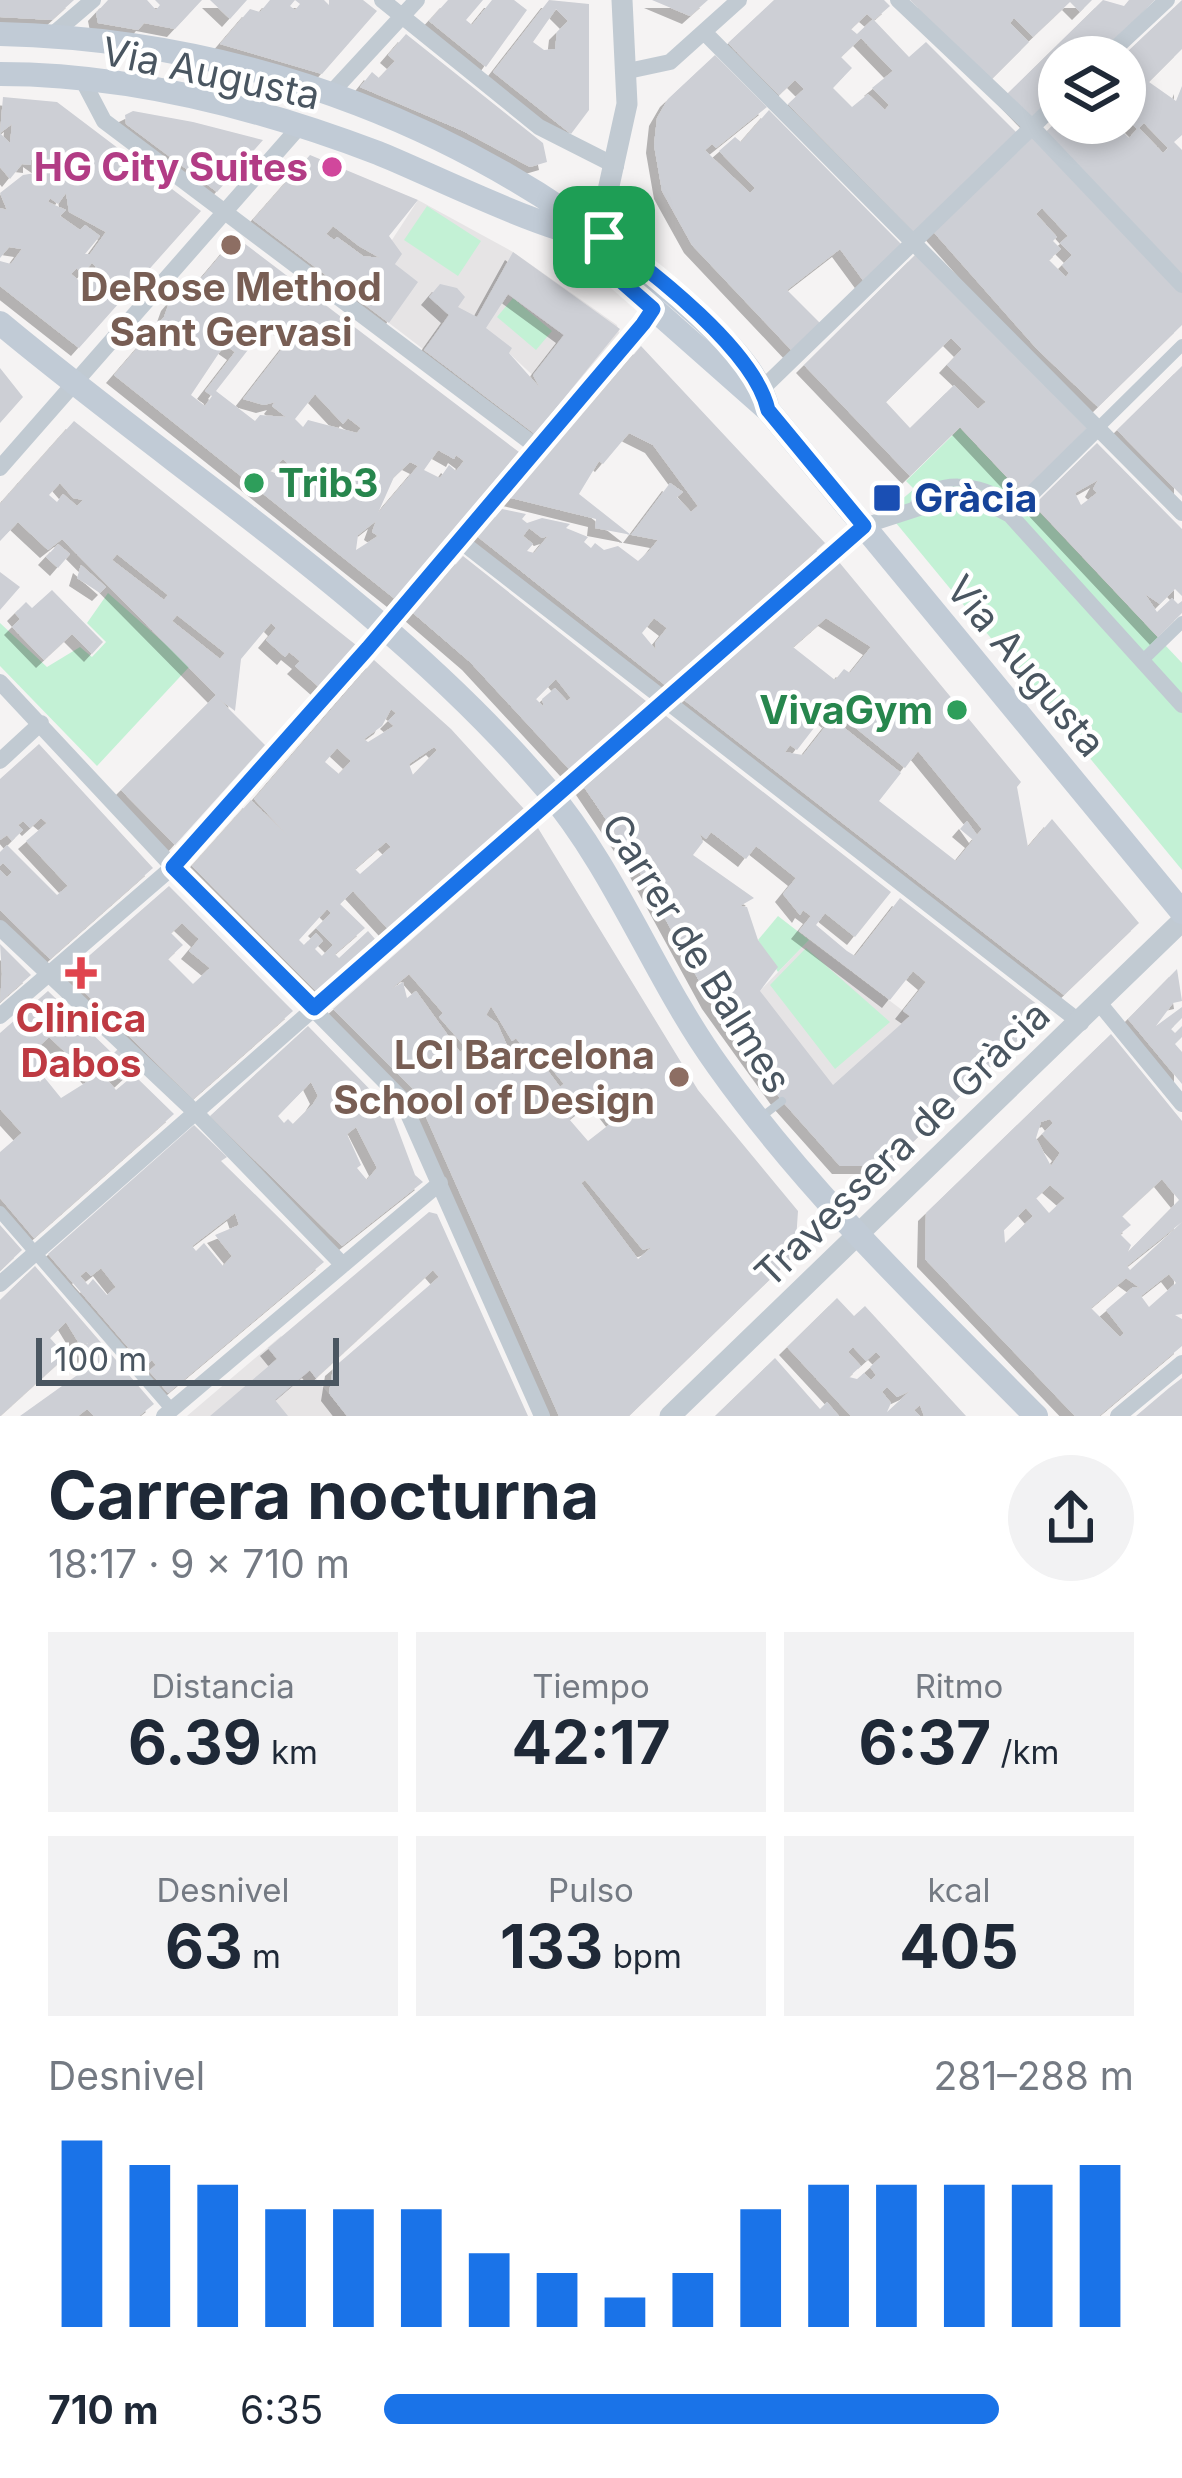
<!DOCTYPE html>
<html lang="es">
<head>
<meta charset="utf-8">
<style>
  :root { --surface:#fff; --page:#f2f2f3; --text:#1f2937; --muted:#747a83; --accent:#1a73e8 }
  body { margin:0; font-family:Inter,sans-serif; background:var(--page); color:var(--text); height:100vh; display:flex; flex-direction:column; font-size:45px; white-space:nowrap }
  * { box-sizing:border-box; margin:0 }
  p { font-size:39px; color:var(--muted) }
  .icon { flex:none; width:66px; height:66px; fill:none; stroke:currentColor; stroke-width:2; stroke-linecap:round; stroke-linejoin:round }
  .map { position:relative; height:1416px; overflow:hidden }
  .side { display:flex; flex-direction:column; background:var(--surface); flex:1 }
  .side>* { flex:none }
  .buttons { position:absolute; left:1038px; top:36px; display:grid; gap:24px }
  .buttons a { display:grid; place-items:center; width:108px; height:108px; border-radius:50%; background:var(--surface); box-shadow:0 6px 18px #0003; font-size:60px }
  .scale { position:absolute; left:36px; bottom:30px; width:303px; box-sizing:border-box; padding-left:12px; border:6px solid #4a5661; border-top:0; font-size:33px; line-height:42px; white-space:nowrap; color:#4a5661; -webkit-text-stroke:9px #fff; paint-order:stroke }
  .pin { position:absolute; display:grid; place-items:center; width:102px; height:102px; color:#fff; margin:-51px; border-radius:24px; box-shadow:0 6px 18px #0006 }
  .round { display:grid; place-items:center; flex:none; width:126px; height:126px; border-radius:63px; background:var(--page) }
  .summary { display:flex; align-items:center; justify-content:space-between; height:204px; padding:0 48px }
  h1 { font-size:66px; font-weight:700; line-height:90px }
  .metrics { display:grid; grid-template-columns:repeat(3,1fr); gap:18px; height:204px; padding:12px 48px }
  .metrics div { display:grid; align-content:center; border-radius:0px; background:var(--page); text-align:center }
  .metrics b { font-size:60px; font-weight:700 }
  .metrics small { font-size:33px; font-weight:400 }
  .metrics p { font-size:33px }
  .chart { height:336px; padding:24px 48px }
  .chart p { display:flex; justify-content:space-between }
  .chart svg { width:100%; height:216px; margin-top:12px; stroke:var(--accent); stroke-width:6 }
  ul { padding:0 48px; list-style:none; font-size:39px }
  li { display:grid; grid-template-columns:192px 144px 1fr; align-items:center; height:90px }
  li i { height:30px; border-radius:15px; background:var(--accent) }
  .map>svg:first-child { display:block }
</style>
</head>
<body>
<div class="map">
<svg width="1182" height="1416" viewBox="0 0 1182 1416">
  <defs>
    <filter id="shadow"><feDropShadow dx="-8" dy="8" stdDeviation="0" flood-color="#0004"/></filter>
  </defs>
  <rect width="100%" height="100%" fill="#f5f3f3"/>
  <!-- education -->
  <path fill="#e6e4e5" d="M418 200 513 252 617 325 619 333 561 402 509 353 478 391 389 323 417 282 395 264 390 243Z
    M809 940 910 1016 860 1062 924 1131 888 1166H840L726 1026Z
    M281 1336 347 1416H187Z"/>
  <!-- green -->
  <path fill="#c3f1d5" d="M427 206 481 241 458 276 404 240Z
    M513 298 552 331 536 350 497 317Z
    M960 428 1182 663V870L887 512 914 489 906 481Z
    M108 593 190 666 97 766 0 666V623L47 667 80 647 92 657 106 642 87 623Z
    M778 916 809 940 778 972 758 940Z
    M806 948 890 1022 835 1069 770 985Z"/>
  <!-- building -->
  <path fill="#cdcfd5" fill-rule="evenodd" filter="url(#shadow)" d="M0 0H74L52 20 0 17Z
    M108 0H147L156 10 160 5 155 0H202L175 29 144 23 138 30 98 23 96 13Z
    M210 0H247L230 19Z
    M270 0H295L290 6 295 10 300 4 295 0H324L329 5V0H363L377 11 322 74 220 44 250 9 260 12Z
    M448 0H483L466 20 472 25 492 0H514L527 10 486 67 429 21Z
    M549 0 589 4V110L571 134 493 72ZM556 9 568 21 557 32 555 49 544 50 533 42Z
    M652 0H708L690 16Z
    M774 0H884L890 6 874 20 867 14 851 29 857 34 873 19 909 57 926 42 1018 134 916 234 788 104 804 89 795 80 779 95 728 43ZM861 38 893 71 872 88 889 105 885 110 868 94 852 107 833 88 852 68 841 57Z
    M910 0H1092L1080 12 1070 2 1033 37 1014 18 1010 23 1029 42 990 81Z
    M1103 0 1124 6 1129 0H1155L1097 57H1059V94L1030 122 1005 96Z
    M1182 0V49L1149 82 1176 101 1182 86V135L1174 142 1182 150V276L1043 135 1059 119V123H1114L1129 138 1137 129 1125 117V65L1132 58 1126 53ZM1144 123 1168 148 1163 153 1139 128Z
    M406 34 543 143 547 162 530 167 463 131 360 87 372 72 379 78 395 61 388 55Z
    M715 55 767 107 716 148 712 144 705 150 714 159 750 193 755 188 719 151 735 137 741 142 769 110 903 246 865 283 840 249 787 290 822 325 794 353 692 245 662 191 654 145 657 118 668 99Z
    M3 97 57 102 201 211 79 348 0 286V261L11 264 22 249 9 247 0 258V208L7 210 0 193 23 175 48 171 31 159V165L22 164 10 179 0 167V133L10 143 12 124 0 133ZM66 193 69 212 106 232 90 254H85L100 236 85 225 80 230 60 216 66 210 48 202 50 198 58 204ZM92 263 96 267 87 276 94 282 88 288 71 274 77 268 81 275Z
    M133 111 193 122 263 140 217 192 126 124 125 115Z
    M1031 132 1182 289V325L1098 407 1037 349 930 228ZM1042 208 1068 236 1060 243 1072 255 1062 265 1069 273 1066 277 1049 260 1061 249 1053 241 1057 237 1036 214Z
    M310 155 418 200 389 236 402 254 395 264 418 282 389 323 253 220ZM333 226 359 246 380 258 363 256 337 237 334 240 326 234Z
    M236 237 519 452 395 599 114 375 164 317 169 303 186 283 193 288ZM272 319 292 336 243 399 264 405 275 402 272 406 286 417 260 415 255 421 216 391ZM239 323 225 345 235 352 205 391 212 396 205 406 191 395ZM315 394 343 424 348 418 361 428 357 433 308 420 303 427 295 419ZM438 450 454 459 456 455 464 461 456 471 449 465 440 478 424 470ZM283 459 299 474 292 480 270 471ZM410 462 418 466 378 513 394 477ZM376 521 372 532 378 536 356 550 358 535Z
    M513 252 620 329 535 434 424 350 449 315 429 297 440 284 457 288 465 297 458 307 477 317ZM508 294 564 335 533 375 540 388 509 353 512 348 486 328Z
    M916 254 1087 428 1022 493 960 427 910 476 804 365ZM951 338 962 349 947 365 986 402 978 409 954 385 910 428 886 402Z
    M641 346 825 543 665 685 478 537 502 509 526 514 522 519 527 523 542 518 570 524 566 528 588 537 584 542 591 548 595 543 604 550 618 546 638 561 649 551 658 540 595 528 596 519 511 498ZM629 433 653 445 698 506 691 512 677 497 683 492 670 483 631 535 579 494 599 461 603 464ZM529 528 542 538 548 536 534 553 527 551 533 544 523 536ZM654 618 667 628 655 643 656 650 642 633Z
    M1182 366V496L1117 430Z
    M0 368 23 397 0 423Z
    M74 421 356 645 320 688 295 666 300 661 289 652 285 657 266 640 276 628 271 623 241 659 235 711 219 699 265 745 175 845 121 790 216 695 62 539 48 550 18 522 0 541V504ZM60 483 73 498 83 500 77 506 63 494 57 502 49 495ZM117 554 168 595 164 600 112 560ZM177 615 225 653 220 659 172 621Z
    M1097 443 1182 529V596L1175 589 1160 604 1145 594 1157 612 1172 598 1178 604 1182 601V613L1158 637 1034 505ZM1098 480 1093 489 1097 493 1081 505 1075 493Z
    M58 544 70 554 58 568 46 557Z
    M463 556 646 701 569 769 470 662 413 613ZM556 679 571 698 567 701 555 688 542 699 544 707 536 699Z
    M839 562 1021 782 1017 787 1028 847 1052 819 1139 923 1064 995 684 700ZM826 618 871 647 850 673 844 669 835 680 793 647ZM836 712 905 768 918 751 982 829 977 835 967 821 960 829 973 840 956 861 879 801 901 773 832 718 803 755 785 752 790 745 797 750 824 715 830 720Z
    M81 565 106 587 100 593 77 578Z
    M0 572 20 587 0 610Z
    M52 590 103 642 92 654 72 634 44 660 12 627 20 619 15 613 26 602 32 608Z
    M374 660 451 729 524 809 387 928 353 891 340 904 365 928 335 954 339 958 368 931 375 939 316 991 192 866 251 800 288 836 254 799ZM391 709 396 713 388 721 394 726 368 742 364 739 382 726ZM434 747 437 750 413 775 409 764ZM337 748 351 761 339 774 325 762ZM386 842 391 847 360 874 355 869ZM327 909 331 913 316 928 333 945 322 956 315 949 323 941 316 933 304 945 299 940Z
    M666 716 891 892 855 937 825 913 816 925 847 951 855 956 900 898 1047 1012 888 1166H840L782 1101 710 1001 632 858 584 787ZM711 832 746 859 756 846 796 878 783 894 800 915 803 910 811 916 799 931 890 1000 913 971 926 982 903 1011 910 1016 833 1085 760 991 778 967 758 940 747 907 740 906 754 898 693 855 703 842 699 833 706 839Z
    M39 744 153 868 50 959 0 910V870L7 877 12 872 3 863 0 866V852L7 845 57 895 68 886 26 841 47 823 41 818 30 828 23 821 18 825 23 830 12 841 7 835 0 840V779Z
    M538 828 698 1090 798 1211 795 1255 629 1416H559L414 1090 333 1009ZM409 974 443 1013 439 1017 466 1048 460 1052 416 991 407 998 403 982 391 989ZM491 1006 512 1041 516 1038 526 1051 533 1046 564 1084 560 1087 536 1055 527 1062 521 1055 514 1061 497 1023 486 1015ZM597 1097 615 1120 588 1141 569 1119ZM585 1180 643 1250 652 1247 638 1259 581 1183Z
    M169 886 293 1011 193 1099 67 975ZM182 923 199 939 189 951 210 968 193 984 168 959 183 945 171 933Z
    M0 944 31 975 0 1002 2 974Z
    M1177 969 1182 1001 1173 1003 1156 1026 1182 1007V1018L1171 1029 1175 1033 1182 1026V1037L1175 1044 1182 1052V1084L1128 1019Z
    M48 991 113 1054 118 1049 136 1067 122 1080 97 1068 116 1090 134 1075 174 1114 34 1238 0 1198V1152L22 1133 0 1109V1033ZM49 1037 93 1078 61 1098 44 1077 40 1082 34 1074 47 1064 35 1050Z
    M308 1026 391 1111 415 1175 423 1182 342 1246 210 1116ZM311 1082 318 1096 313 1104 293 1124 288 1119 284 1123 278 1116ZM356 1127 377 1168 367 1180 357 1168 361 1165 347 1134Z
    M1111 1034 1182 1121V1222L1127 1266 1130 1270 1182 1222V1314L1175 1315 1182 1319V1346L1099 1416H1075L925 1259 926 1213ZM1050 1119 1053 1123 1042 1134 1060 1153 1051 1166 1036 1138 1041 1122ZM1162 1179 1179 1200 1128 1252 1131 1245 1120 1234 1131 1225 1122 1216ZM1050 1185 1065 1198 1049 1213 1036 1198ZM1026 1208 1033 1216 1005 1243 1004 1230ZM1169 1274 1176 1283 1149 1307 1141 1296ZM1126 1278 1140 1288 1133 1287 1106 1310 1124 1333 1120 1337 1091 1308Z
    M194 1125 227 1157 221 1161 324 1262 168 1393 149 1371 156 1365 152 1360 145 1367 48 1254ZM235 1213 239 1225 215 1235 232 1256 223 1266 204 1243 196 1251 192 1246ZM101 1268 116 1287 107 1295 93 1279 88 1285 80 1276 86 1271 91 1276Z
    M429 1212 437 1214 528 1416H347L329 1393 333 1368 439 1277 433 1270 316 1378 310 1370 275 1400 288 1416H210L277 1359 268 1348Z
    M0 1225 22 1250 0 1271Z
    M35 1266 154 1404 139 1416H94L87 1409 78 1416H20L90 1366 79 1349 88 1343 80 1345 66 1322 50 1338 66 1356 0 1416V1300Z
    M837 1298 854 1316 865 1306 966 1416H924L920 1405 914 1410 920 1416H851L787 1347ZM853 1347 866 1361 876 1352 881 1357 870 1367 876 1375 871 1380 864 1373 857 1379 849 1377 861 1366 848 1352ZM887 1387 897 1397 910 1391 887 1412 891 1403 882 1392Z
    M775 1358 820 1409 827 1402 839 1416H715Z
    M1182 1378V1416H1136L1169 1388Z"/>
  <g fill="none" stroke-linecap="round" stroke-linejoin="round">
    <!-- service -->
    <path stroke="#c1cad2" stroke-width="8" d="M912 507C930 472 984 479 1010 501
      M760 1118 782 1101"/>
    <!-- pedestrian -->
    <path stroke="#c1cad2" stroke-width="12" d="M1098 428 1182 345
      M1142 661 1182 622
      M0 1212 172 1410"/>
    <!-- minor -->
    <path stroke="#c1cad2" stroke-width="16" d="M382 0 539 127 616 166
      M898 0 1033 128 1182 285
      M705 33 1182 513
      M52 35 93 0
      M1106 57 1167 0
      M628 71 670 62 739 0
      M83 81 104 121 537 447
      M331 93 417 0
      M763 388 1059 101
      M0 468 300 126
      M1010 515 1098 428
      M459 540 1081 1023
      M0 682 173 867 401 1098 542 1416
      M0 761 41 723
      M0 928 195 1112 343 1265
      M1100 1004 1182 1104
      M0 1016 182 859 643 324 655 303
      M0 1284 864 526 956 496 980 499 1010 515 1182 705
      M164 1416 440 1183
      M1118 1416 1182 1363"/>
    <!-- tertiary -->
    <path stroke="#c1cad2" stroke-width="21" d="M603 237 605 204 627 104 622 0
      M670 1416 1182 921"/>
    <!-- secondary -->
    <path stroke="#c1cbd6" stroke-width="24" d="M0 34C250 40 482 129 671 292 706 322 758 364 768 410
      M0 74C127 74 260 108 378 153 426 172 560 239 601 237
      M603 237 613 273 768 410 1182 912
      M0 323C181 474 393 608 546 788 617 872 654 977 718 1066 808 1193 927 1306 1036 1416"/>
  </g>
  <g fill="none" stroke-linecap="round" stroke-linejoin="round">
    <!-- route casing -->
    <g stroke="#fff" stroke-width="24">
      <path id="route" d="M604 237C653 272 755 351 768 410L864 526 314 1008 173 867 368 648 643 324 653 309 613 274Z"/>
    </g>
    <!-- route -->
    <use href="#route" stroke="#1a73e8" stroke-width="15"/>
  </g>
  <!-- markers -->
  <circle fill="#d1479c" stroke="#fff" stroke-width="4.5" cx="332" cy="167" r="12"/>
  <g fill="#8d6e63" stroke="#fff" stroke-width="4.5">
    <circle cx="231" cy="245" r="12"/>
    <circle cx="679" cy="1077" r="12"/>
  </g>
  <g fill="#2e9e5b" stroke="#fff" stroke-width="4.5">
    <circle cx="254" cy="483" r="12"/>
    <circle cx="957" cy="710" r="12"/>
  </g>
  <rect fill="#1a4fb4" stroke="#fff" stroke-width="4.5" x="872" y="483" width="30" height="30" rx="6"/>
  <path fill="#e0444e" stroke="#fff" stroke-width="4.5" d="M75 955h12v12h12v12h-12v12h-12v-12h-12v-12h12z"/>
  <g text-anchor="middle" stroke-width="9" stroke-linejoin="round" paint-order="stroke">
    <!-- street labels -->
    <g font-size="39" fill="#4a5661" stroke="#fff">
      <text transform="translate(211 73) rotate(12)" y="14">Via Augusta</text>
      <text transform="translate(1026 666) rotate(50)" y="14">Via Augusta</text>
      <text transform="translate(697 953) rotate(58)" y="14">Carrer de Balmes</text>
      <text transform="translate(902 1144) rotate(-44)" y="14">Travessera de Gràcia</text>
    </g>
    <!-- hotel labels -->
    <g font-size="39" font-weight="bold" fill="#b23c85" stroke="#fff" text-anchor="end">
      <text x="308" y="181">HG City Suites</text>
    </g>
    <!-- education labels -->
    <g font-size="39" font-weight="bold" fill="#785e54" stroke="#fff">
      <text x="231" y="301">DeRose Method<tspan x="231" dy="45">Sant Gervasi</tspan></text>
      <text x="655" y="1069" text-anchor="end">LCI Barcelona<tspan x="655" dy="45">School of Design</tspan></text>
    </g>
    <!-- leisure labels -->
    <g font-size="39" font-weight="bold" fill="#27864d" stroke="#fff" text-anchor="start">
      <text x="278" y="497">Trib3</text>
      <text x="933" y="724" text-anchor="end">VivaGym</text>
    </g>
    <!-- transit labels -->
    <g font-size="39" font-weight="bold" fill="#164399" stroke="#fff" text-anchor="start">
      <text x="914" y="512">Gràcia</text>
    </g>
    <!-- health labels -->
    <g font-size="39" font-weight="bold" fill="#be3a42" stroke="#fff">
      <text x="81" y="1032">Clinica<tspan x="81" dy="45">Dabos</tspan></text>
    </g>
  </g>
</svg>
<div class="buttons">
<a><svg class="icon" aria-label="layers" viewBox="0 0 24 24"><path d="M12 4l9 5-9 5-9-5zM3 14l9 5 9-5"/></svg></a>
</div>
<div class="scale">100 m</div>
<div class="pin" style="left:604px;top:237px;background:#1e9e55"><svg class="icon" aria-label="arrive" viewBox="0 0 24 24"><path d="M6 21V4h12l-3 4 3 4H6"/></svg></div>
</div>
<section class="side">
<div class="summary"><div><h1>Carrera nocturna</h1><p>18:17 · 9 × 710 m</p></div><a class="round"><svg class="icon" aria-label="share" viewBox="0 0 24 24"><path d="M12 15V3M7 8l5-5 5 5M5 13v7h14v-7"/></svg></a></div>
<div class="metrics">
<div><p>Distancia</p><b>6.39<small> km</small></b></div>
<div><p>Tiempo</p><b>42:17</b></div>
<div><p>Ritmo</p><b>6:37<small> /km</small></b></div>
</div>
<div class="metrics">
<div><p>Desnivel</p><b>63<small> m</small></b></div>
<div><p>Pulso</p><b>133<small> bpm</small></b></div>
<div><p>kcal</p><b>405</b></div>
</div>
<div class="chart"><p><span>Desnivel</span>281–288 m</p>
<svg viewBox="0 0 160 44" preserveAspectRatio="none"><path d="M5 44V6M15 44V11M25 44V15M35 44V20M45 44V20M55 44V20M65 44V29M75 44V33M85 44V38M95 44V33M105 44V20M115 44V15M125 44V15M135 44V15M145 44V15M155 44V11"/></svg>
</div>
<ul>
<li><b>710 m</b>6:35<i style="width:82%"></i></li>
</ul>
</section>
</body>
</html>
